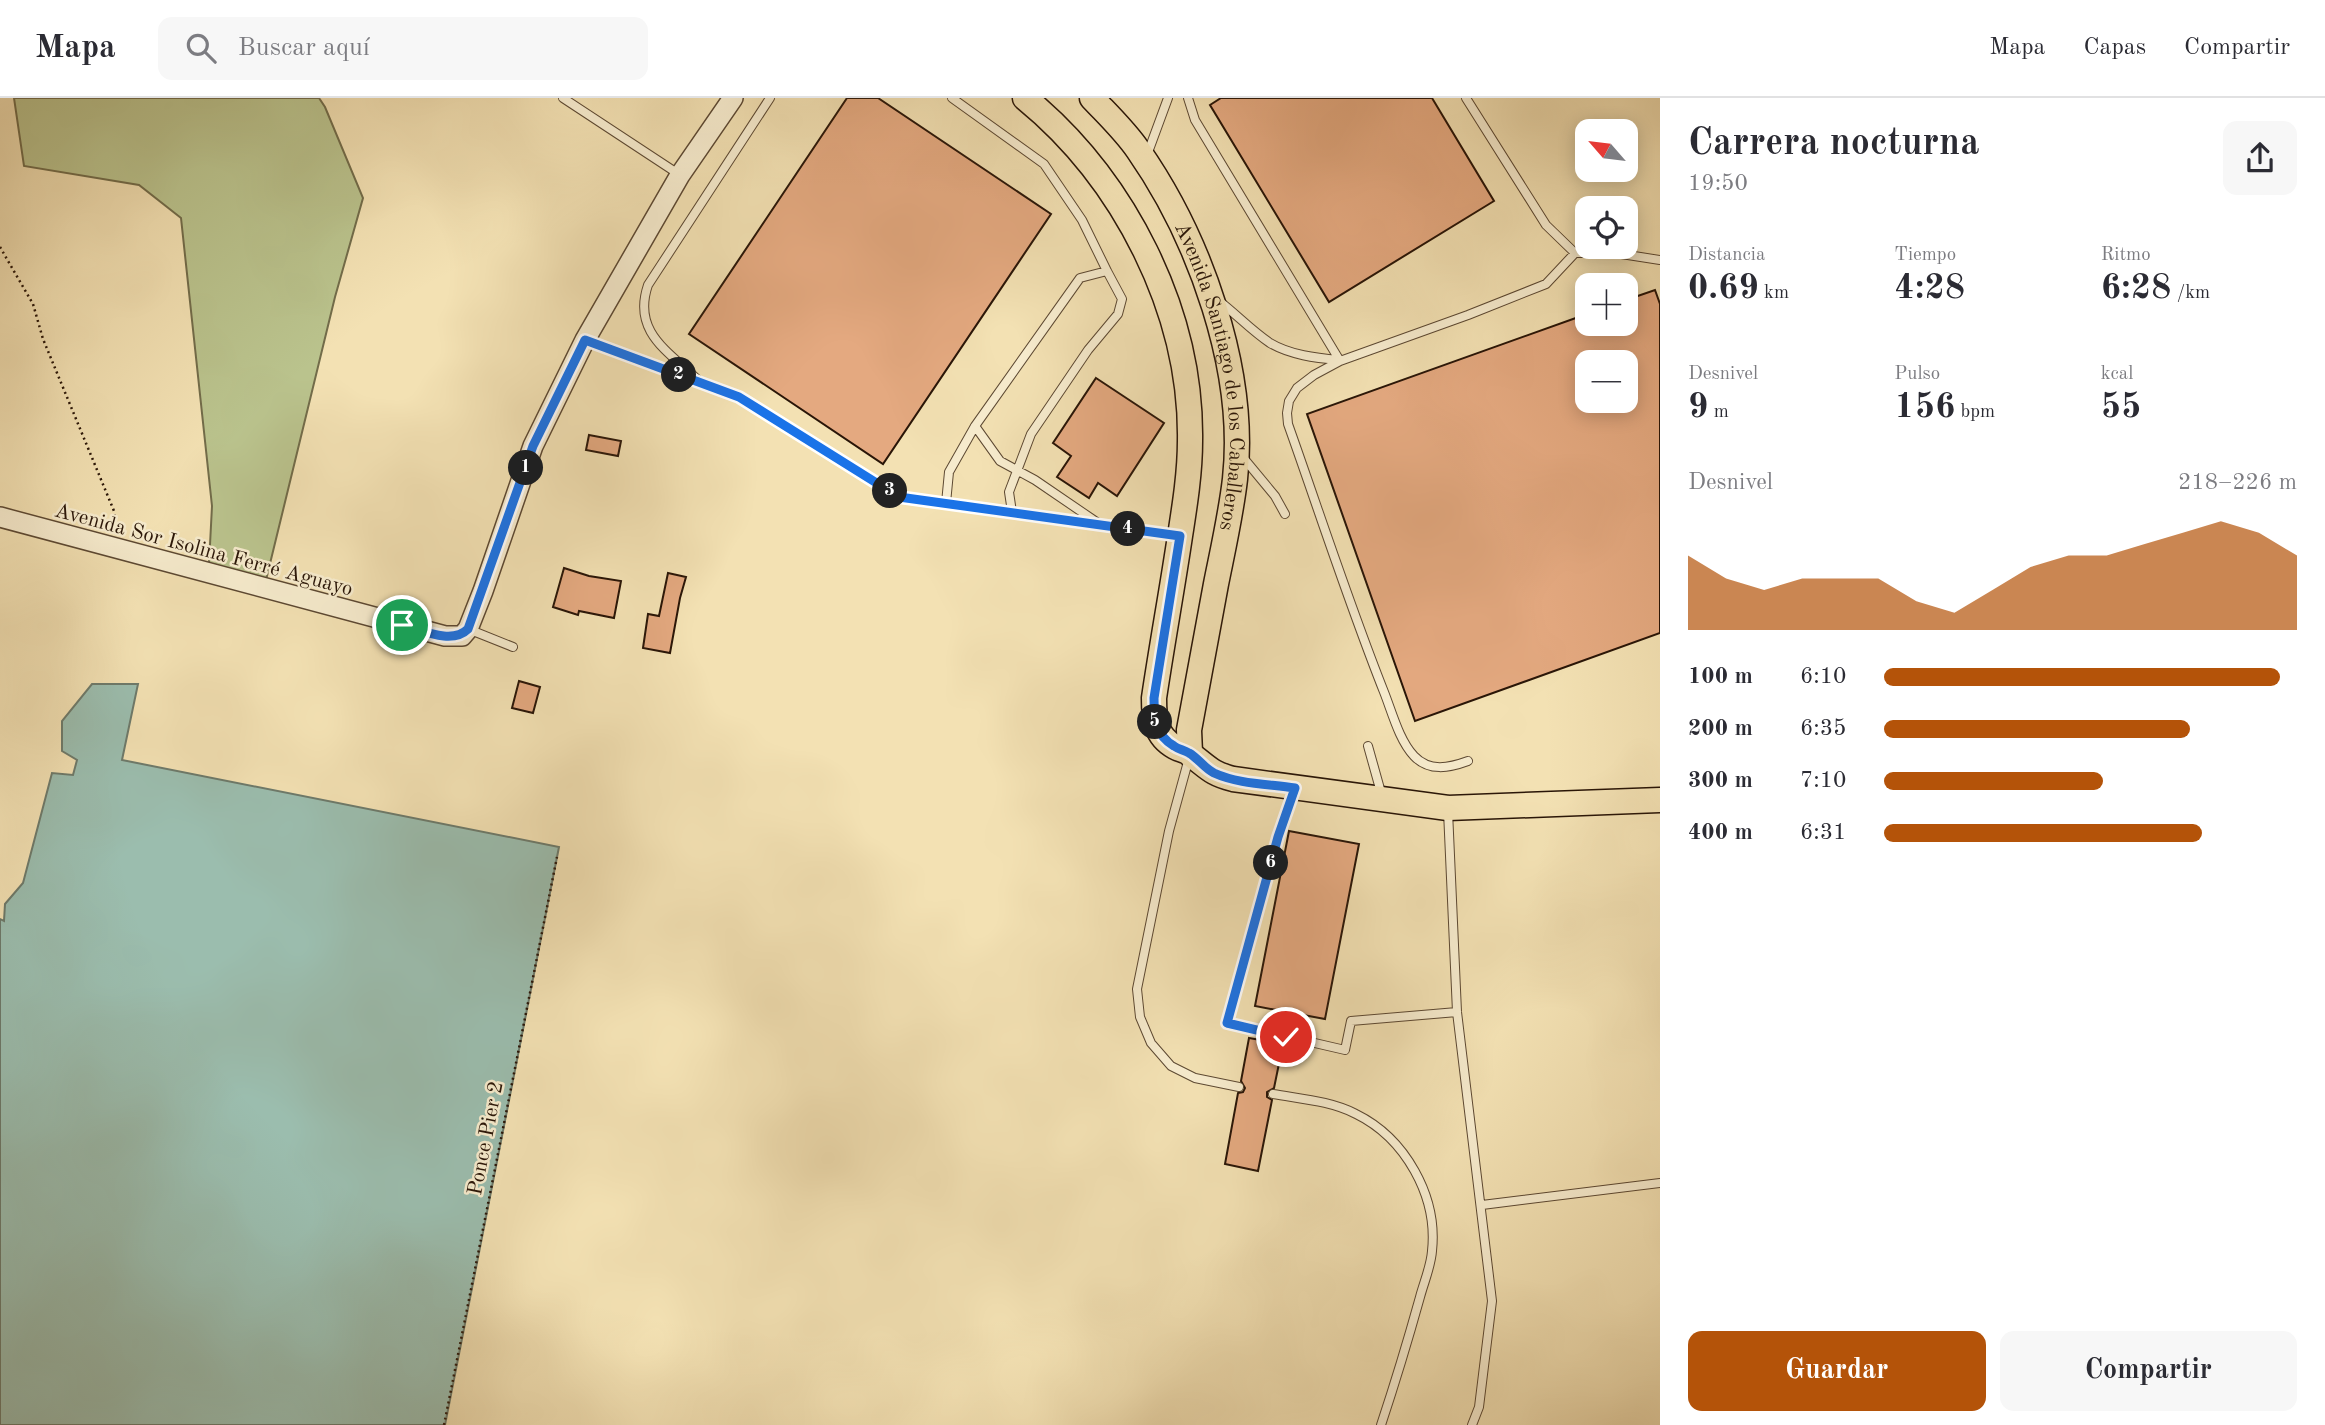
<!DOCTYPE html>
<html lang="es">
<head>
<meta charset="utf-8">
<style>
  :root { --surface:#fff; --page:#f7f7f7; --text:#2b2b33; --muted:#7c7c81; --line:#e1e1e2; --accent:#b45309 }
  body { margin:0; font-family:"Old Standard TT",serif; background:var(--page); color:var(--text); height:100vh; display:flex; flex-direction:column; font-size:26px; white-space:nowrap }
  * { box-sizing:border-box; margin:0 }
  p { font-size:23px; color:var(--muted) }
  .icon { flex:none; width:38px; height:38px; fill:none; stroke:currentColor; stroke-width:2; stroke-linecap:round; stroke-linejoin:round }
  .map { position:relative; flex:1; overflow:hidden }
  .side { display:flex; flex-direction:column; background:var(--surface); width:665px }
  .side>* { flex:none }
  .needle { width:46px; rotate:298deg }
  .buttons { position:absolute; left:1575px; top:21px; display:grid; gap:14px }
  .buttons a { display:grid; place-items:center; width:63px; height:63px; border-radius:14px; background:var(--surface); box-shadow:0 4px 18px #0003; font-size:35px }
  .pin { position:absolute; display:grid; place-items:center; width:60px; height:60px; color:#fff; margin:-30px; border:4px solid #fff; border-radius:50%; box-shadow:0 2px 7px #0007 }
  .km { position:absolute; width:35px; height:35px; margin:-18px; border-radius:50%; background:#222; color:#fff; font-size:19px; line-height:35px; text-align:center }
  .round { display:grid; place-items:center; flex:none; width:74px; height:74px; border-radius:14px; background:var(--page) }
  .headline { display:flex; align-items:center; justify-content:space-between; height:119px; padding:0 28px }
  h1 { font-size:38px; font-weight:700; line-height:52px }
  .metrics { display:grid; grid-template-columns:repeat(3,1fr); gap:10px; height:119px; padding:7px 28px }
  .metrics div { display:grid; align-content:center }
  .metrics b { font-size:35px; font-weight:700 }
  .metrics small { font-size:19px; font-weight:400 }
  .metrics p { font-size:19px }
  .chart { height:196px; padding:14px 28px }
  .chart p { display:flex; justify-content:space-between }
  .chart svg { width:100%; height:126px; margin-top:7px; fill:var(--accent); opacity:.7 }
  .primary-button { display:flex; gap:14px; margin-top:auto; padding:14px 28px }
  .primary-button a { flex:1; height:80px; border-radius:14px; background:var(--accent); color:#fff; font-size:28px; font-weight:700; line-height:80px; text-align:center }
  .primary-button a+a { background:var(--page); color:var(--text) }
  ul { padding:0 28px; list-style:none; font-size:23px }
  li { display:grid; grid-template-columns:112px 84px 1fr; align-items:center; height:52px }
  li i { height:18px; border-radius:9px; background:var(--accent) }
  header { display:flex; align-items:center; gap:42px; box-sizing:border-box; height:98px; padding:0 35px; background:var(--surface); border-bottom:2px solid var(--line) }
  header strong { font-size:33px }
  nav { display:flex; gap:38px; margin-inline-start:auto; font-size:24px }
  .search { width:490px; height:63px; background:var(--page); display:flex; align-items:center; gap:18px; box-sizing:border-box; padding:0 24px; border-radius:14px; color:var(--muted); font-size:26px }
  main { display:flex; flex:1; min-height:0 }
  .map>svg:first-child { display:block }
</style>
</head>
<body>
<header>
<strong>Mapa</strong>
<div class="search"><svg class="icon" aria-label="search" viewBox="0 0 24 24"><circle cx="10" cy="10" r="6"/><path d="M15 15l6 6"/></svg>Buscar aquí</div>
<nav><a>Mapa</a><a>Capas</a><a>Compartir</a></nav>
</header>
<main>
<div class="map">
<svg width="1660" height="1327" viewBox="0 0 1660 1327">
  <rect width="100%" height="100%" fill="#f3e1b3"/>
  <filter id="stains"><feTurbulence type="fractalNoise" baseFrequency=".00286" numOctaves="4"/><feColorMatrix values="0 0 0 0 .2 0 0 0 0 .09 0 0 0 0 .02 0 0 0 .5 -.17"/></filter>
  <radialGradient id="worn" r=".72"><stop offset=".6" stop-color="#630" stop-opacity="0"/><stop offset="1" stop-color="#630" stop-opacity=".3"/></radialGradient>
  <!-- green -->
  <path fill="#bac38d" stroke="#726c4a" stroke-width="2" d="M14 0H319L325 9 363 100 335 199 266 482 209 466 212 408 181 120 139 87 24 68Z"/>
  <!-- water -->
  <path fill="#9bbdae" stroke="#6d7a6b" stroke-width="2" d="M92 586H138L122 662 559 749 445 1327H0V821L4 823 5 806 23 785 52 675 73 677 77 662 62 653V623Z"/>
  <!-- building -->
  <path fill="#e4a980" stroke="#291507" stroke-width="2" fill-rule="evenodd" d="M847 0H878L1051 116 883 366 689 236Z
    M1221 0H1432L1494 103 1329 204 1210 7Z
    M1655 192 1660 206V535L1415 623 1307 316 1587 216V226H1626V202ZM1587 264H1626V303H1587Z
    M1096 280 1164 325 1117 398 1098 385 1089 400 1057 379 1071 358 1053 345Z
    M589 337 621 343 618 358 586 352Z
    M564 470 589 478 621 483 614 520 579 513 578 517 553 509Z
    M668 475 686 479 680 500 670 555 643 550 648 516 659 518Z
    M519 583 540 589 533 615 512 610Z
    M1289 733 1359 746 1325 921 1255 908Z
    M1249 940 1283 946 1274 990 1267 994V999L1272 1002 1258 1073 1225 1066 1238 995 1243 994 1245 990 1241 983Z"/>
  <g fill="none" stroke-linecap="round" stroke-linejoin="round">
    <!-- service casing -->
    <g stroke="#5c4832" stroke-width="10">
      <path id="service" d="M563 0 680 77
        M1188 0 1195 22 1340 263
        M1466 0 1546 127 1575 155H1615L1660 162
        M1147 57 1168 0
        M1219 203C1236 216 1252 233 1270 245 1290 257 1316 260 1339 262
        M585 242 739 299 899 399 1177 438
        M698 282C668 253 632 234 648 187L770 0
        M975 328 1000 363 1035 382 1098 425
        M1241 357 1275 398 1285 416
        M946 405 949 374 975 328 1080 180 1107 173 1082 122 1044 66 952 0
        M1012 414 1009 394 1031 336 1088 252 1118 216 1122 201 1107 173
        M468 531 513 549
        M1368 648 1382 698
        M1189 660 1169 733 1137 891 1140 919 1151 945 1171 968 1195 980 1239 989
        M1468 663C1449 670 1429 674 1414 658 1399 642 1392 614 1384 594 1349 506 1320 416 1288 326L1287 315 1289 303 1297 290 1314 277 1340 263 1468 217 1546 186 1575 155
        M1294 692 1277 739 1228 925 1345 952 1351 923 1457 914
        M1448 713 1457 914 1492 1203 1479 1309 1472 1327
        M1273 996C1301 1001 1331 1003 1356 1016 1405 1040 1438 1098 1432 1153 1431 1168 1424 1184 1420 1199 1408 1242 1395 1285 1381 1327
        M1482 1107 1660 1085"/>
    </g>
    <!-- tertiary casing -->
    <g stroke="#5c4832" stroke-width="22">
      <path id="tertiary" d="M0 419 445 538H462L468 531 483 493 533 348 585 242 680 77 733 0"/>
    </g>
    <!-- primary casing -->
    <g stroke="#291507" stroke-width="27">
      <g id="primary">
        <path d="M1025 0C1124 81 1192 213 1190 343 1190 374 1185 406 1180 438 1172 492 1162 546 1154 600 1154 620 1155 638 1175 649 1180 652 1186 652 1190 656 1208 669 1210 675 1233 681L1448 710 1660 702"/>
        <path id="s1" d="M1092 0C1108 17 1125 33 1138 52 1200 141 1247 272 1235 381 1231 416 1223 451 1216 486 1207 534 1198 583 1189 632L1190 655"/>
      </g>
    </g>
    <!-- path -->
    <path stroke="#291507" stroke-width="2.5" stroke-dasharray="2 3.5" stroke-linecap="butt" d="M0 149 33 206 43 241 114 413 116 433
      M444 1327 557 759"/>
    <!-- service -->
    <use href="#service" stroke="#f7ecce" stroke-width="8"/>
    <!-- tertiary -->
    <use href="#tertiary" stroke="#f7ecce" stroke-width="19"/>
    <!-- primary -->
    <use href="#primary" stroke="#f3e1b3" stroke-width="24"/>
  </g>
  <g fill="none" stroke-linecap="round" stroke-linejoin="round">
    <!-- route casing -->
    <g stroke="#fff" stroke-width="14">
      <path id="route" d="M402 527C422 532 452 547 468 531L533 348 585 242 739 299 899 399 1180 438 1154 600C1154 620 1155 637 1174 648 1178 651 1184 652 1189 655 1198 660 1204 670 1214 675 1238 686 1269 686 1295 690L1278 739 1227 925 1286 939"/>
    </g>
    <!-- route -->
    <use href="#route" stroke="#1a73e8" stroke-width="9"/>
  </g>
  <g text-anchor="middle" stroke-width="5" stroke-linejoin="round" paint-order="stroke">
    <!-- street labels -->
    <g font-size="21" fill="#291507" stroke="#f7ecce">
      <text dy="7" stroke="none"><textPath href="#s1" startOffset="313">Avenida Santiago de los Caballeros</textPath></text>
      <text transform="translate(204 451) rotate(15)" y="7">Avenida Sor Isolina Ferré Aguayo</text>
      <text transform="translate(485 1040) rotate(-79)" y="7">Ponce Pier 2</text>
    </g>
  </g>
  <rect width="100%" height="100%" filter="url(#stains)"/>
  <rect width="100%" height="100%" fill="url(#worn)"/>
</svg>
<div class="buttons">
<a><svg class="needle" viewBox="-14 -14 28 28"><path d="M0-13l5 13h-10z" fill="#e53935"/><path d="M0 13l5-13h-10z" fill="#7c7c81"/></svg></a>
<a><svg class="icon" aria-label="locate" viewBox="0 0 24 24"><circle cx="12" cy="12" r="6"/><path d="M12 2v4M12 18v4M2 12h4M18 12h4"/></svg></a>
<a>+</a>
<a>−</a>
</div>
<div class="pin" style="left:402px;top:527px;background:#1e9e55"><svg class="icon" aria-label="arrive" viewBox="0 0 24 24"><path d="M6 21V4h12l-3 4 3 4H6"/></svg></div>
<div class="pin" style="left:1286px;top:939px;background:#d93025"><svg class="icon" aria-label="check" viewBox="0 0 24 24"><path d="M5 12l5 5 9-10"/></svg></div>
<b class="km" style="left:526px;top:370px">1</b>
<b class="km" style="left:679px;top:277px">2</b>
<b class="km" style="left:890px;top:393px">3</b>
<b class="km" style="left:1128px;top:431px">4</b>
<b class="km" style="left:1155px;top:624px">5</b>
<b class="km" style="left:1271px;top:765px">6</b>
</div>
<section class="side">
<div class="headline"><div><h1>Carrera nocturna</h1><p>19:50</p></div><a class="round"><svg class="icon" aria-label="share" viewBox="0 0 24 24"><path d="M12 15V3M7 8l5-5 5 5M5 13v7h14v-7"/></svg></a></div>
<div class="metrics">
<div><p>Distancia</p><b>0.69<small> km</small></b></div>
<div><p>Tiempo</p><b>4:28</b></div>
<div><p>Ritmo</p><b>6:28<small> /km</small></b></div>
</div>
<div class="metrics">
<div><p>Desnivel</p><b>9<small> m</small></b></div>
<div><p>Pulso</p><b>156<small> bpm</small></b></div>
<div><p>kcal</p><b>55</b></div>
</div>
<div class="chart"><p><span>Desnivel</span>218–226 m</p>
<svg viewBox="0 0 160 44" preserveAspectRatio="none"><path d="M0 44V18L10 26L20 30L30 26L40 26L50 26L60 34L70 38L80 30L90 22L100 18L110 18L120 14L130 10L140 6L150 10L160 18V44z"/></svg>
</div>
<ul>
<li><b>100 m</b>6:10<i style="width:96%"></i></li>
<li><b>200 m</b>6:35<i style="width:74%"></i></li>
<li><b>300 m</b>7:10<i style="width:53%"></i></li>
<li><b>400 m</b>6:31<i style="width:77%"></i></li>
</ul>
<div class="primary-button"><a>Guardar</a><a>Compartir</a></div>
</section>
</main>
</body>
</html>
